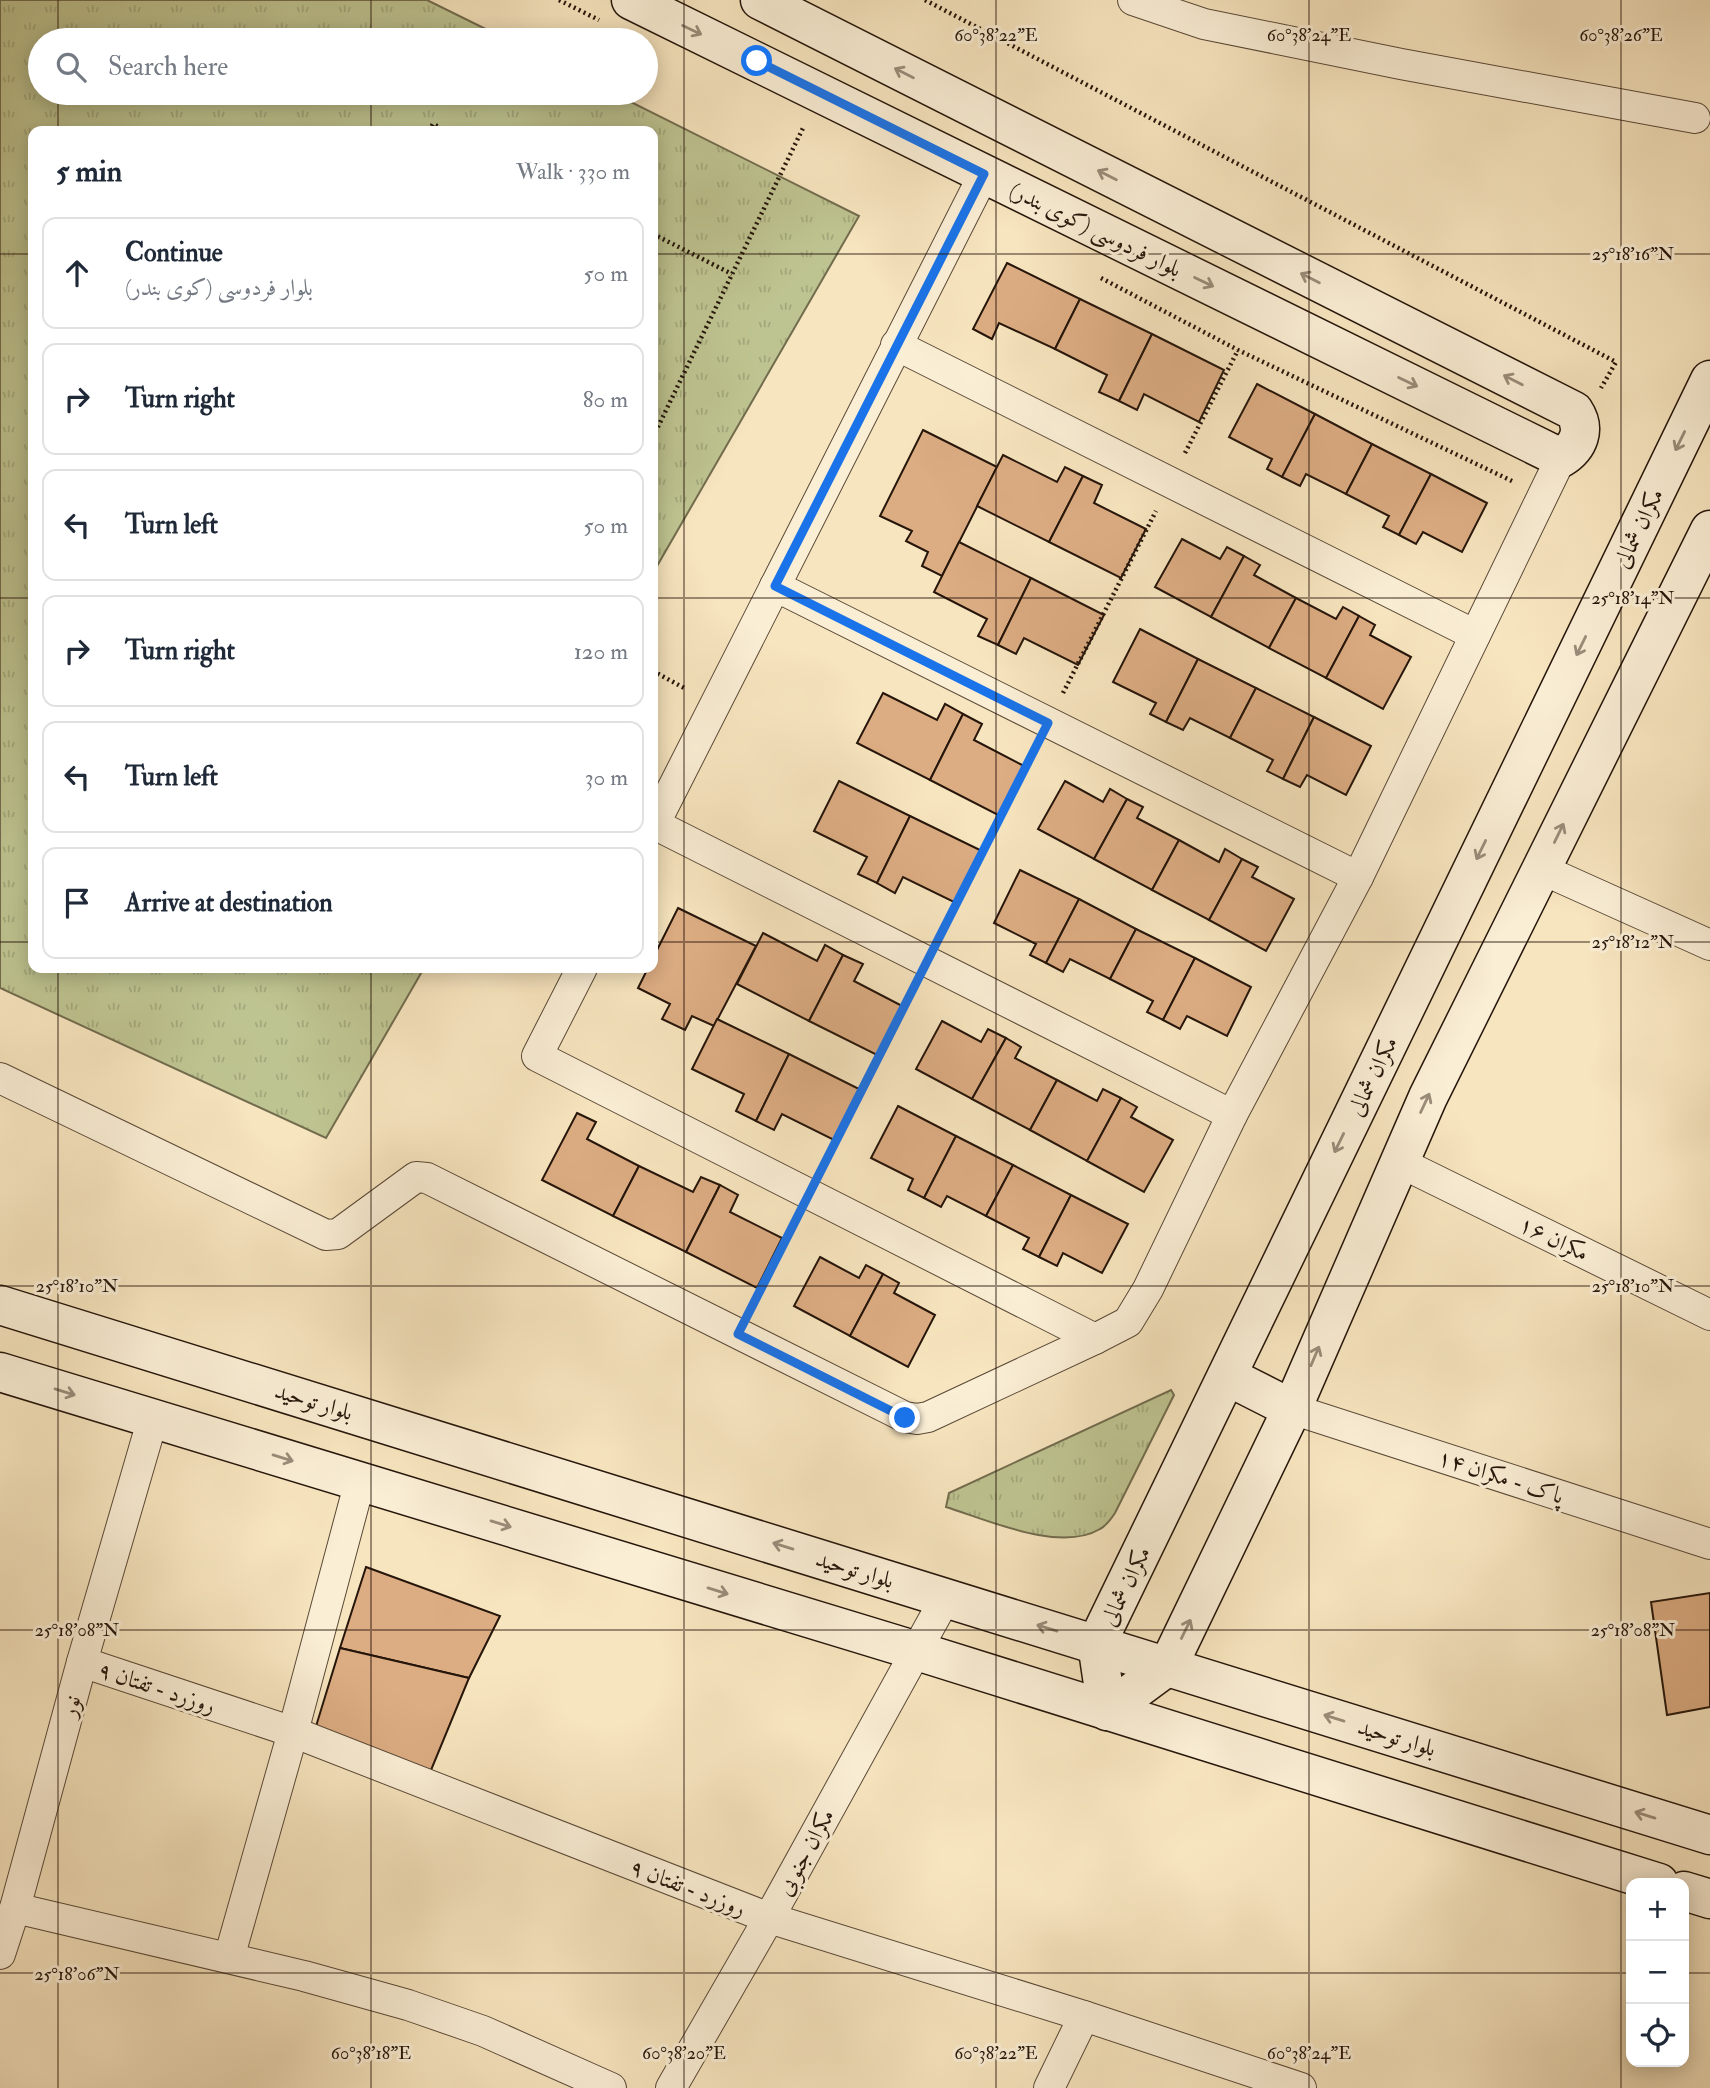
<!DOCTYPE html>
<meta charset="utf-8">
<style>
:root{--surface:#fff;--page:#f6f6f7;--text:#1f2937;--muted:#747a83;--line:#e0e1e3}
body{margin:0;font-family:"IM FELL Double Pica",Amiri,serif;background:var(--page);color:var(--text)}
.controls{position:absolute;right:21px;bottom:21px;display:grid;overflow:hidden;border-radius:14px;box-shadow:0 4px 18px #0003}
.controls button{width:63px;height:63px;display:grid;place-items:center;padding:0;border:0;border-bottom:2px solid var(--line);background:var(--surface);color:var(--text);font:35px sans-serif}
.stop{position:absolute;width:21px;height:21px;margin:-16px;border:5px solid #1a73e8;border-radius:50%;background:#fff}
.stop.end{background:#1a73e8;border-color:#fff;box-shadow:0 2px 7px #0008}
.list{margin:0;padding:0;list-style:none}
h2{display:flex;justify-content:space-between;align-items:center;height:91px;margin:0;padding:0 28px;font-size:30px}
h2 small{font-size:23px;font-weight:400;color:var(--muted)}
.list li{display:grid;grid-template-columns:46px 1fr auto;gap:21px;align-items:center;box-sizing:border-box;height:112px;margin:0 14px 14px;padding:0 14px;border:2px solid var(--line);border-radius:14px}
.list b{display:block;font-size:26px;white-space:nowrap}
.list p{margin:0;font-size:23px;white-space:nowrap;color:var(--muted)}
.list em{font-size:23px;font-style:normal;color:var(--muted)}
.icon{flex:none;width:38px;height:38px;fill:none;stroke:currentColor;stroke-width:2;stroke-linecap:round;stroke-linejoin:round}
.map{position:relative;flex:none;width:1710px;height:2088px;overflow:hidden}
.search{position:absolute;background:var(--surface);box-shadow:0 4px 18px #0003;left:28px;top:28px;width:630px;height:77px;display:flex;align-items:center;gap:18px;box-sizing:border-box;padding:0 24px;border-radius:38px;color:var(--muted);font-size:26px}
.panel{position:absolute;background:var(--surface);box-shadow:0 4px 18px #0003;left:28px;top:126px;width:630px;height:847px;border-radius:14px}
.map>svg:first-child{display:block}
.grass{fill:url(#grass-tufts);stroke:#726c4e;stroke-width:2}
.building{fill:#dcac82;stroke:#25150a;stroke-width:2}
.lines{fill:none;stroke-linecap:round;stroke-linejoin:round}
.street-casing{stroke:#5a4937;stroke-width:32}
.secondary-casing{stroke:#25150a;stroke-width:41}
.path{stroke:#25150a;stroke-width:4.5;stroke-dasharray:2 3.5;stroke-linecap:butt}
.street{stroke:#faeed5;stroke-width:30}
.secondary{stroke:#faeed5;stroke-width:38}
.oneway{stroke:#9a8c7a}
.route{stroke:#1a73e8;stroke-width:9}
.ticks{fill:none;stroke:#25150a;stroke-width:2;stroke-opacity:0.45}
.labels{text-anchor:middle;stroke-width:6;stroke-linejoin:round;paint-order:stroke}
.street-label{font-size:23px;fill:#25150a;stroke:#faeed5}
.ticks-label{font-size:18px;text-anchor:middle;fill:#25150a;stroke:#faeed5;stroke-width:6;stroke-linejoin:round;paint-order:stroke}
</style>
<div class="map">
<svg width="1710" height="2088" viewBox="0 0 1710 2088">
<defs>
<pattern id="grass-tufts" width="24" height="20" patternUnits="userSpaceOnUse" patternTransform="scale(1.75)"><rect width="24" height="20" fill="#bec491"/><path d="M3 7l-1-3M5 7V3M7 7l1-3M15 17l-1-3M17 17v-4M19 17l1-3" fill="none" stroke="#a3a87c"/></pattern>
</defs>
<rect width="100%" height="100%" fill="#f7e5bf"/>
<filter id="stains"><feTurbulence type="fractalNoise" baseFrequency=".00286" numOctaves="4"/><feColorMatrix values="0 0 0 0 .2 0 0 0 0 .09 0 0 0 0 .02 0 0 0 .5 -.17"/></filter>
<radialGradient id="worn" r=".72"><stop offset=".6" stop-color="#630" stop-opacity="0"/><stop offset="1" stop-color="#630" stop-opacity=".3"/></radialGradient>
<g class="grass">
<path d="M0 0H427L508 40H40V93H613L859 216 653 573V131H33V968H424L326 1138 0 988Z"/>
<path d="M1171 1390 1174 1395 1115 1513C1111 1519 1106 1526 1100 1529 1060 1553 988 1520 946 1507L949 1493Z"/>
</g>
<g class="building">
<path d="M1007 263 1080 299 1055 349 999 323 992 339 973 329Z"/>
<path d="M1080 299 1152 334 1119 401 1099 392 1107 375 1055 349Z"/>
<path d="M1152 334 1224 370 1199 422 1144 394 1137 410 1119 401Z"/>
<path d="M1257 384 1315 414 1282 477 1267 469 1272 459 1229 437Z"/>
<path d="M1315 414 1372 444 1346 494 1306 474 1300 486 1282 477Z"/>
<path d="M923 430 997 467 942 576 922 566 928 552 906 541 912 531 880 516Z"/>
<path d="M1372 444 1431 474 1399 535 1383 527 1389 516 1346 494Z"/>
<path d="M1003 455 1057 482 1065 467 1083 476 1049 542 977 506Z"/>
<path d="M1431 474 1487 503 1462 552 1423 532 1416 544 1399 535Z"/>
<path d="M1083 476 1102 485 1094 503 1146 529 1121 578 1049 542Z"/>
<path d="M1182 539 1220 559 1227 547 1244 556 1211 617 1155 587Z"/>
<path d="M959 542 1031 578 998 645 978 636 987 619 934 592Z"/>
<path d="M1244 556 1260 565 1254 575 1296 598 1269 648 1211 617Z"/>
<path d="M1031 578 1104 615 1078 665 1024 638 1016 654 998 645Z"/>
<path d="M1296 598 1336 619 1343 607 1359 616 1326 678 1269 648Z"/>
<path d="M1359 616 1375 625 1370 635 1411 657 1383 709 1326 678Z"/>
<path d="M1140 629 1198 659 1166 722 1150 714 1156 703 1113 682Z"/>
<path d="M1198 659 1256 688 1230 738 1190 718 1183 730 1166 722Z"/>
<path d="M1256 688 1314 717 1283 779 1267 771 1273 760 1230 738Z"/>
<path d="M883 693 937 720 945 704 963 714 930 780 857 743Z"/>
<path d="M963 714 982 724 974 740 1026 767 1000 816 930 780Z"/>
<path d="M1314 717 1371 746 1346 795 1307 775 1300 787 1283 779Z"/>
<path d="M839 781 910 816 877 883 858 874 867 857 814 831Z"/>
<path d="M1065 781 1103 802 1110 789 1127 799 1094 859 1038 829Z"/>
<path d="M1127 799 1143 807 1137 818 1179 840 1152 890 1094 859Z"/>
<path d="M910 816 984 852 958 904 903 877 895 893 877 883Z"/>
<path d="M1179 840 1219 862 1225 849 1242 859 1209 920 1152 890Z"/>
<path d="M1242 859 1258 867 1252 877 1294 899 1266 951 1209 920Z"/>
<path d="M1020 870 1079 899 1046 963 1030 955 1036 944 994 923Z"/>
<path d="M1079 899 1136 929 1110 979 1070 959 1063 972 1046 963Z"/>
<path d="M678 908 756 946 714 1026 692 1016 685 1030 662 1019 670 1004 638 988 648 968H653V958Z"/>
<path d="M1136 929 1195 958 1163 1020 1147 1012 1153 1001 1110 979Z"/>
<path d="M763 933 817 961 825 945 843 955 809 1021 737 984Z"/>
<path d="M843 955 863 964 854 981 906 1008 881 1057 809 1021Z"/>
<path d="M1195 958 1251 987 1227 1036 1187 1016 1180 1029 1163 1020Z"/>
<path d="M717 1019 789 1054 756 1121 736 1111 744 1094 692 1069Z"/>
<path d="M942 1021 981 1042 988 1029 1006 1038 972 1099 916 1069Z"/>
<path d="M1006 1038 1021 1047 1015 1058 1057 1080 1030 1130 972 1099Z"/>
<path d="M789 1054 861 1090 836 1141 782 1114 774 1130 756 1121Z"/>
<path d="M1057 1080 1097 1101 1103 1089 1121 1098 1087 1161 1030 1130Z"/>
<path d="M1121 1098 1137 1107 1131 1117 1173 1140 1144 1192 1087 1161Z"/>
<path d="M898 1106 956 1136 924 1198 908 1190 913 1179 871 1158Z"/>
<path d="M577 1113 596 1122 587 1139 639 1166 613 1216 542 1180Z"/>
<path d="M956 1136 1013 1165 986 1216 947 1196 941 1207 924 1198Z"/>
<path d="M1013 1165 1071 1195 1039 1257 1023 1249 1029 1238 986 1216Z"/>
<path d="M639 1166 693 1192 701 1177 720 1185 686 1252 613 1216Z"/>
<path d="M720 1185 738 1195 730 1212 782 1238 757 1288 686 1252Z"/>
<path d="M1071 1195 1128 1224 1102 1273 1063 1253 1057 1266 1039 1257Z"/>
<path d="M820 1257 859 1278 866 1265 883 1274 850 1336 794 1306Z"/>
<path d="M883 1274 899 1283 894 1293 935 1315 908 1367 850 1336Z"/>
<path d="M366 1567 500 1616 469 1678 340 1648Z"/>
<path d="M1710 1593V1707L1667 1715 1651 1602Z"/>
<path d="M340 1648 469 1678 429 1775 319 1744 317 1723Z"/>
</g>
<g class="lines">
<g class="street-casing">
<g id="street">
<path d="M1133 0 1204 24 1401 64 1695 118"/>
<path d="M896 345 1475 635"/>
<path d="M775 586 1358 877"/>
<path d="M654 824 1232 1115"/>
<path d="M653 827 984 174"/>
<path d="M1541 869 1710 945"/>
<path d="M582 968 537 1056 1095 1339"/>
<path d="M0 1078 326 1235 338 1234 416 1177 427 1178 905 1417 917 1419 928 1417 1095 1339 1128 1322 1148 1289 1232 1115 1358 877 1561 458"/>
<path d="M1399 1162 1710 1315"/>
<path d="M1292 1409 1710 1544"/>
<path d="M82 1662 293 1732 769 1918 1084 2016 1301 2088"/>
<path d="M15 1908 304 1976 408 2005 483 2031 611 2088"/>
<path d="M0 1954 15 1908 82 1662 153 1418"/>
<path d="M229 1958 293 1732 360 1481"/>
<path d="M671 2088 769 1918 946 1597"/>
<path d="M1049 2088 1084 2016"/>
</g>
</g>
<g class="secondary-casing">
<g id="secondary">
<path d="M631 0 1561 458C1579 447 1586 429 1574 411L760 0"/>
<path d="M1710 380 1097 1643 1107 1711 1168 1666 1292 1409 1428 1097 1710 530"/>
<path d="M0 1305 1710 1835"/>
<path d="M0 1372 917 1651 1659 1883"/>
<path d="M1227 1376 1292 1409"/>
<path d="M1684 1891 1710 1899"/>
</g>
</g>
<g class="path">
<path d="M559 0 599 20"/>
<path d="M925 0 1616 362 1601 388"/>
<path d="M429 131 433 124 447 131"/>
<path d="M653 234 732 274"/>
<path d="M1101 278 1238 350 1514 482"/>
<path d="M653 437 804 126"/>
<path d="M1185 453 1238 350"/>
<path d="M653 671 686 689"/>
<path d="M1063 693 1156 511"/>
<path d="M941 934 1034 751"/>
<path d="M824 1165 912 991"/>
<path d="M753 1305 795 1222"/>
</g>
<use href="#street" class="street"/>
<use href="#secondary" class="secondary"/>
</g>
<defs><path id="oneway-shaft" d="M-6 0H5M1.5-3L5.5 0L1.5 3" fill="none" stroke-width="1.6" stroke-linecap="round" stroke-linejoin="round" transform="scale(1.75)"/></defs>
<g class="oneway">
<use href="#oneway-shaft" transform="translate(692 30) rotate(26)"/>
<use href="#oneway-shaft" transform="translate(904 73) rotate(-153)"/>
<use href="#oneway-shaft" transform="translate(1107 175) rotate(-153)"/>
<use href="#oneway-shaft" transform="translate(1310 278) rotate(-153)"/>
<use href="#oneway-shaft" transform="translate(1204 282) rotate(26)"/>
<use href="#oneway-shaft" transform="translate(1513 380) rotate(-153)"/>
<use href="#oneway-shaft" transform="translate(1408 382) rotate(26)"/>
<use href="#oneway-shaft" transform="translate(1680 441) rotate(116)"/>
<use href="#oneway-shaft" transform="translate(1581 646) rotate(116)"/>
<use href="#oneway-shaft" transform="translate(1559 833) rotate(-64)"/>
<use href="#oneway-shaft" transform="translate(1481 850) rotate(116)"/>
<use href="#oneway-shaft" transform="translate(1425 1103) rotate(-65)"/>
<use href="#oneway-shaft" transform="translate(1339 1143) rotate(116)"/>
<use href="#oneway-shaft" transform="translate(1315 1356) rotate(-67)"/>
<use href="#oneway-shaft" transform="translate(65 1392) rotate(17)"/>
<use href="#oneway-shaft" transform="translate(283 1458) rotate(17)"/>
<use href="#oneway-shaft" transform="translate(501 1524) rotate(17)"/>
<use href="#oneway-shaft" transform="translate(783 1546) rotate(-163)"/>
<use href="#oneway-shaft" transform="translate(718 1591) rotate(17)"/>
<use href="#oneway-shaft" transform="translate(1047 1628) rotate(-163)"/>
<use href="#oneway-shaft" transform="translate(1186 1629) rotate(-64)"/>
<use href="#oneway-shaft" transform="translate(1334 1718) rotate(-163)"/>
<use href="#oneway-shaft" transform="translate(1645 1815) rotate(-163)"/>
</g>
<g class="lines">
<path class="route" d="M757 61 984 174 775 586 1048 723 738 1334 905 1418"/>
</g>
<path class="ticks" d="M58 0V40M371 0V40M684 0V2088M996 0V2088M1309 0V2088M1621 0V2088M58 93V131M371 93V131M0 254H33M653 254H1710M0 598H33M653 598H1710M0 942H33M653 942H1710M58 968V2088M371 968V2088M0 1286H1710M0 1630H1710M0 1973H1631M1684 1973H1710"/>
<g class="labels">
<g class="street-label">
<text transform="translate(1096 229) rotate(26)" y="8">بلوار فردوسی (کوی بندر)</text>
<text transform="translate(1638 528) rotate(-64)" y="8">مکران شمالی</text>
<text transform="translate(1372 1076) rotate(-64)" y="8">مکران شمالی</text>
<text transform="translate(1554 1238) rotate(26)" y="8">مکران ۱۶</text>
<text transform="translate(314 1401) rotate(17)" y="8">بلوار توحید</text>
<text transform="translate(1501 1476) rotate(18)" y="8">پاک - مکران ۱۴</text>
<text transform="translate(855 1569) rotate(17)" y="8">بلوار توحید</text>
<text transform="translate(1125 1586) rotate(-64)" y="8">مکران شمالی</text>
<text transform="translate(157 1687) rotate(18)" y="8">روزرد - تفتان ۹</text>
<text transform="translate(70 1706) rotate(-75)" y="8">نور</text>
<text transform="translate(1397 1737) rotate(17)" y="8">بلوار توحید</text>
<text transform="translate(805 1852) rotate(-61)" y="8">مکران جنوبی</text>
<text transform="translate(688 1887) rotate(21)" y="8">روزرد - تفتان ۹</text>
</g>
</g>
<g class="ticks-label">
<text x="996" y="41">60°38'22"E</text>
<text x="1309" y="41">60°38'24"E</text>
<text x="1621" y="41">60°38'26"E</text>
<text x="1633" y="260">25°18'16"N</text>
<text x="1633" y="604">25°18'14"N</text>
<text x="1633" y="948">25°18'12"N</text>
<text x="77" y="1292">25°18'10"N</text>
<text x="1633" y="1292">25°18'10"N</text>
<text x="77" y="1636">25°18'08"N</text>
<text x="1633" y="1636">25°18'08"N</text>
<text x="77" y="1980">25°18'06"N</text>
<text x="371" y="2059">60°38'18"E</text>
<text x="684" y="2059">60°38'20"E</text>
<text x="996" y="2059">60°38'22"E</text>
<text x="1309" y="2059">60°38'24"E</text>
</g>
<rect width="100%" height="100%" filter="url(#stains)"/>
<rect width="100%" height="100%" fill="url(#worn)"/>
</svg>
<div class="controls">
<button>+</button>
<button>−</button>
<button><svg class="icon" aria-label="locate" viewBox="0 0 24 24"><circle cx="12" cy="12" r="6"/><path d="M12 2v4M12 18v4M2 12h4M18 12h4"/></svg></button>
</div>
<div class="stop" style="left:757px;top:61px"></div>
<div class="stop end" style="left:905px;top:1418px"></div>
<div class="search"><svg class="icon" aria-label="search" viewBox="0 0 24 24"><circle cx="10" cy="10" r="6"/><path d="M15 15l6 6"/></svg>Search here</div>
<section class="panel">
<h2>5 min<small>Walk · 330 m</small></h2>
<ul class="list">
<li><svg class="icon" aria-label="ahead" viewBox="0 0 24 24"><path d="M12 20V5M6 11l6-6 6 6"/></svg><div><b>Continue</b><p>بلوار فردوسی (کوی بندر)</p></div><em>50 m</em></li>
<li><svg class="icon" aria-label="right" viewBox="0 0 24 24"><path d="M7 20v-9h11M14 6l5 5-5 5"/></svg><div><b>Turn right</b></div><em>80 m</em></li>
<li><svg class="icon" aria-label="left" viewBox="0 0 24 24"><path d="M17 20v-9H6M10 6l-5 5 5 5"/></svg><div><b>Turn left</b></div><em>50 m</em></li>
<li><svg class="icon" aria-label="right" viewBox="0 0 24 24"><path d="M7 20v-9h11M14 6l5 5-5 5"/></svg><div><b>Turn right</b></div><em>120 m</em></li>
<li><svg class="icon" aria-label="left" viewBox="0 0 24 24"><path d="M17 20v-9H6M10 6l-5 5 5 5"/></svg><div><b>Turn left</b></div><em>30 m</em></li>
<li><svg class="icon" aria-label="arrive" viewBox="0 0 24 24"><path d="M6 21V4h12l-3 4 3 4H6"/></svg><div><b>Arrive at destination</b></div></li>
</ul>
</section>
</div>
